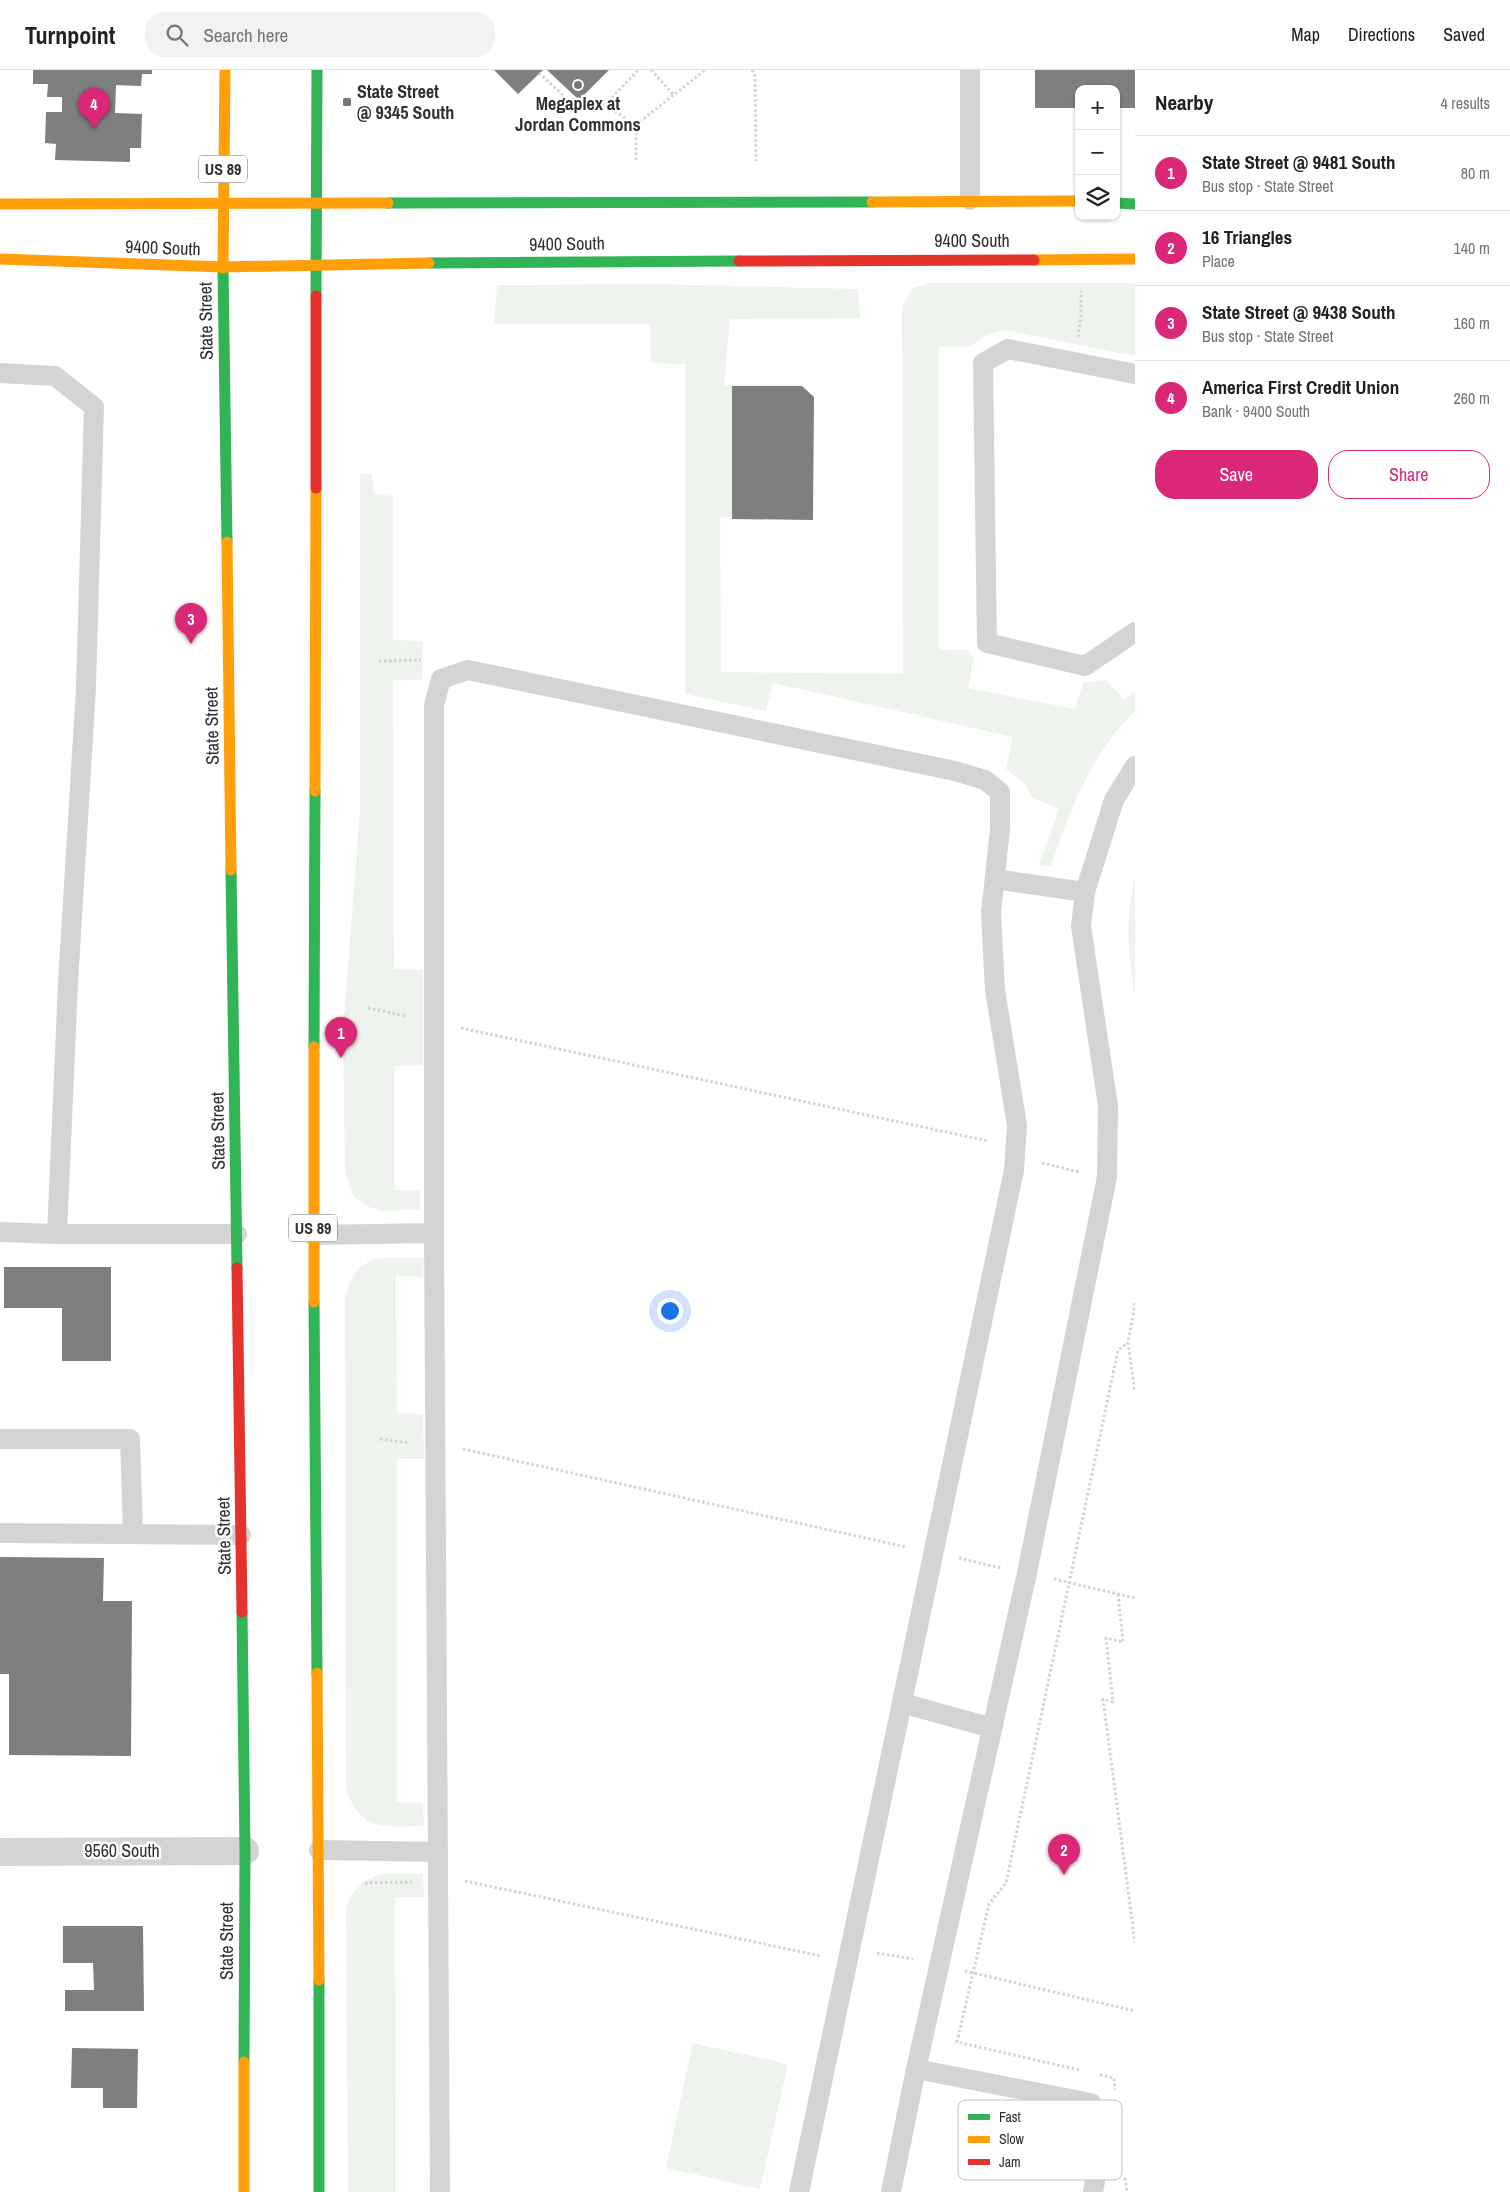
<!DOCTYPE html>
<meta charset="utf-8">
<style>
:root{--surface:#fff;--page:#f2f2f2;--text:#202124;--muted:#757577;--line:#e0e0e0;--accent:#db2777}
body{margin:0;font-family:"Archivo Narrow",sans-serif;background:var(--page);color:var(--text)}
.controls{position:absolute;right:15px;top:15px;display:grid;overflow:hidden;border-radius:10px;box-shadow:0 1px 4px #0004}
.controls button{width:45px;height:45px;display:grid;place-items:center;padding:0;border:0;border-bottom:1px solid var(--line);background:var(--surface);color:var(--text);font:25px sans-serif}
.you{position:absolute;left:669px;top:1240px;width:18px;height:18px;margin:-12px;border:4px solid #fff;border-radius:50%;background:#1a73e8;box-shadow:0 0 0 8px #1a73e833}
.badge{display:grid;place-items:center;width:32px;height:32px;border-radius:50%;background:var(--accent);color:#fff;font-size:16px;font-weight:700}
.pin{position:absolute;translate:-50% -41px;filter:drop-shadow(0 1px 2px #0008)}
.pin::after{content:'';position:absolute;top:26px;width:18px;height:15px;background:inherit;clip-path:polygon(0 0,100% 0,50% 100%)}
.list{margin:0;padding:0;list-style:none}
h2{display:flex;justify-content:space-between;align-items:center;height:65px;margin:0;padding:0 20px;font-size:21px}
h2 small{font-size:16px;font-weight:400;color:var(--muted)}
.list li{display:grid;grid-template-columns:32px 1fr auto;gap:15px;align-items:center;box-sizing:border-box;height:75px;padding:0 20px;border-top:1px solid var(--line)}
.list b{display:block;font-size:19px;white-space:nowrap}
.list p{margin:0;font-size:16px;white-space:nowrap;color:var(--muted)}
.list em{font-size:16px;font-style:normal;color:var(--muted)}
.actions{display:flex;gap:10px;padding:15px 20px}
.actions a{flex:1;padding:11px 0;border:1px solid var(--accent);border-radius:20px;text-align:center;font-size:18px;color:var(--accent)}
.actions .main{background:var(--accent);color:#fff}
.icon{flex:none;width:28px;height:28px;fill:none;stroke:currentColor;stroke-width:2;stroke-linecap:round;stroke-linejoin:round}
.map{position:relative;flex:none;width:1135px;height:2122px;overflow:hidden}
header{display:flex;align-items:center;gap:30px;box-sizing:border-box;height:70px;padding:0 25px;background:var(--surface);border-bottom:1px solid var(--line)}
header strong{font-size:24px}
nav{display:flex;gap:28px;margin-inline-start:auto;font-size:18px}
.search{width:350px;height:45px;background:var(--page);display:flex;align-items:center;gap:12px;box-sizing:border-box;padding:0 18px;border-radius:20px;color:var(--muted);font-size:19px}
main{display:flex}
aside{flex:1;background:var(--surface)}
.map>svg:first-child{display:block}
.green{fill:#eff3ed}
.building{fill:#7f7f7f}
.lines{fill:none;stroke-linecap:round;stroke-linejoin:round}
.path{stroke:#d3d3d3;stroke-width:3;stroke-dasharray:2.5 2.5;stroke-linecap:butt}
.lane{stroke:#d4d4d4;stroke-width:20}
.street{stroke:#d4d4d4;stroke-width:28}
.fast{stroke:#30b455;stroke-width:11}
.slow{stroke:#ff9f0a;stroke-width:11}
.jam{stroke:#e5322d;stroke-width:11}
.poi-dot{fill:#787878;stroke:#fff;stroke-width:2}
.labels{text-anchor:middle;stroke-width:5;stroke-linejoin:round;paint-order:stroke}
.shield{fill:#fff;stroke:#6d6d6d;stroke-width:1}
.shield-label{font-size:16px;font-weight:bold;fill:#2f2f2f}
.poi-label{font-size:18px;font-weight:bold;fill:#2f2f2f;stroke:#fff;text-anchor:start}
.street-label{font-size:18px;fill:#2f2f2f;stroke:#fff}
.key{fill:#fff;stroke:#c1c1c1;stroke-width:1}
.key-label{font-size:14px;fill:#2f2f2f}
</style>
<header>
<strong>Turnpoint</strong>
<div class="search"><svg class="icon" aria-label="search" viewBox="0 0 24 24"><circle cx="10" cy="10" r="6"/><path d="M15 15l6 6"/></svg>Search here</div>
<nav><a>Map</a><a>Directions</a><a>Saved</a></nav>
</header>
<main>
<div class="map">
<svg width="1135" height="2122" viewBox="0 0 1135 2122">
<rect width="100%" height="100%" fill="#fff"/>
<g class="green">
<path d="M930 213H1135V286L1005 260 988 264 971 276 939 277V580H967L974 588 968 618 1075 639 1083 613 1107 610 1124 630 1135 621V641C1091 684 1070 739 1051 796H1039L1059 739 1033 728 1023 712 1006 699 1013 667 773 613 766 641 685 624V294L651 293 650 254H494L497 215 654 214 858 219 860 248 730 249 724 315 732 316V449L720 447 721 602 903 604 902 237 913 218Z"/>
<path d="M360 404H372L374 424 393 426V570L423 571 422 610H393L394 899 423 900V995L394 996V1120L420 1121V1139L383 1141 369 1137 354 1127 345 1102 343 961 360 740Z"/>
<path d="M1135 807V927C1128 884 1125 849 1135 807Z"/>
<path d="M383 1188H424L423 1207 396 1205 397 1343 423 1344 424 1389H397V1732L423 1733 424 1756C385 1756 360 1763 346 1719L345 1227C351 1206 360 1190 383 1188Z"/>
<path d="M384 1804H423L424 1827H395L396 2122H348L346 1838C353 1819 364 1808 384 1804Z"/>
<path d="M693 1973 788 1994 760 2119 666 2098Z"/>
</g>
<g class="building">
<path d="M33 0H152V4H142L141 16 116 15 115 43 142 44 141 78H130V92L55 90 56 74 45 73 46 42H62V27H47L48 14H33Z"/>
<path d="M494 0H543L518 24Z"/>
<path d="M547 0H609L579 30Z"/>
<path d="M1035 0H1135V38H1116V19H1079V38H1035Z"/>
<path d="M732 316H802L814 327 813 450 732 449Z"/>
<path d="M4 1197H111V1291H62V1238H4Z"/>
<path d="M0 1487 104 1488 103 1531H132L131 1686 9 1685V1604H0Z"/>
<path d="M63 1856H143L144 1941H65V1920H94L93 1893H63Z"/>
<path d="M72 1978 138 1979 137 2038H103V2018H71Z"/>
</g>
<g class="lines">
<g class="path">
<path d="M651 0 674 25"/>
<path d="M752 0 755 6 756 91"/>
<path d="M539 3 574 35H605L636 55"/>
<path d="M605 35 638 0"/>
<path d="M636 90V55L705 0"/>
<path d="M1078 267 1081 245V221"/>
<path d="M379 591 421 590"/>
<path d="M368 938 406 946"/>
<path d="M461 958 988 1071"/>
<path d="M1042 1093 1079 1102"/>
<path d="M1135 1233 1128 1273 1135 1322"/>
<path d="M380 1369 410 1373"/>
<path d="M463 1379 906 1477"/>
<path d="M959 1488 1001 1498"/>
<path d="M1054 1509 1135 1528"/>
<path d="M1118 1524 1123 1572 1106 1568 1113 1632 1103 1629 1135 1873"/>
<path d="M465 1811 821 1886"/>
<path d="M365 1813 412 1812"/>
<path d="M877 1883 913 1889"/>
<path d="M965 1901 1135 1941"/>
<path d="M1079 2000 957 1972 989 1834 1006 1813 1118 1280 1128 1273"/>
<path d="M1100 2005 1114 2008 1115 2020"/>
<path d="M1125 2108 1127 2122"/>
</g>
<g class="lane">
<path d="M970 0V130"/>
<path d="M0 303 55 306 94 337 86 618 68 913 57 1164H237"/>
<path d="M1135 304 1008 279 983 293 987 573 1085 596 1135 562"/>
<path d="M995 809 1085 822"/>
<path d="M0 1162 57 1164"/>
<path d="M313 1165 434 1163"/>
<path d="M0 1369H130L133 1464"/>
<path d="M0 1463 241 1465"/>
<path d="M902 1633 992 1658"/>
<path d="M319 1780 438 1782"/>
<path d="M916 1999 1091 2033 1099 2092 1093 2122"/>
<path d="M440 2122 434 1163V635L441 609 468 600 955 701 985 710 1000 722V759L991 843 995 920 1017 1055 1014 1100 799 2122"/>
<path d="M891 2122 916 1999 1027 1503 1107 1107 1108 1036 1081 856 1085 822 1114 730 1135 696"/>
</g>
<path class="street" d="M0 1782 245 1781"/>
<g class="fast">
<path d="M388 133 872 132"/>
<path d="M1116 133 1135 134"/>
<path d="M429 193 739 191"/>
<path d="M223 198 227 472"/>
<path d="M316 226 317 0"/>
<path d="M231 800 237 1198"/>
<path d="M314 977 315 721"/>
<path d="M314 1232 317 1603"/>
<path d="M242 1542 245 1781 244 1992"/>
<path d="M319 1910V2122"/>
</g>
<g class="slow">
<path d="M872 132 1079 131"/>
<path d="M0 134 388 133"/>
<path d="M0 189 223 197 429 193"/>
<path d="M1034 190 1135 189"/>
<path d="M223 198 225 0"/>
<path d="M227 472 231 800"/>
<path d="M315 721 316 418"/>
<path d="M314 977V1232"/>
<path d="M317 1603 319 1910"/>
<path d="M244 2122V1992"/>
</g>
<g class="jam">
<path d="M739 191 1034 190"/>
<path d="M316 418V226"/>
<path d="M237 1198 242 1542"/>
</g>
</g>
<g class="poi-dot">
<circle cx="578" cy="15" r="5"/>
<rect x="342" y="27" width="10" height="10" rx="2.5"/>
</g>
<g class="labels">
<g class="shield">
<rect x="199" y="85.5" width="48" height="27" rx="4"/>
<rect x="289" y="1144.5" width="48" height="27" rx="4"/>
</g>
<g class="shield-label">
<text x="223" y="105">US 89</text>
<text x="313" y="1164">US 89</text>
</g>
<g class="poi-label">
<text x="357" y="28">State Street<tspan x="357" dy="21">@ 9345 South</tspan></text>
<text x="578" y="40" text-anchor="middle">Megaplex at<tspan x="578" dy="21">Jordan Commons</tspan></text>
</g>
<g class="street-label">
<text x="972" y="177">9400 South</text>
<text transform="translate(567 174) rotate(-1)" y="6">9400 South</text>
<text transform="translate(163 178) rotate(2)" y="6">9400 South</text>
<text transform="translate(206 251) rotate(-91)" y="6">State Street</text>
<text transform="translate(212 656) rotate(-91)" y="6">State Street</text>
<text transform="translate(218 1061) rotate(-91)" y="6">State Street</text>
<text transform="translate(224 1466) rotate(-91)" y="6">State Street</text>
<text x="122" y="1787">9560 South</text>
<text transform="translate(227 1871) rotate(-90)" y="6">State Street</text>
</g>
</g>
<rect x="958" y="2030" width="164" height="80" rx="8" class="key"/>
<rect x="968" y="2044" width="22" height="6" fill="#30b455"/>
<rect x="968" y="2066" width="22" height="7" fill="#ff9f0a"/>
<rect x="968" y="2089" width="22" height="6" fill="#e5322d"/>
<g class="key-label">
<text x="999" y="2052">Fast</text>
<text x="999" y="2074">Slow</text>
<text x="999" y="2097">Jam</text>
</g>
</svg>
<div class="controls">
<button>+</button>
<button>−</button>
<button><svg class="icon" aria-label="layers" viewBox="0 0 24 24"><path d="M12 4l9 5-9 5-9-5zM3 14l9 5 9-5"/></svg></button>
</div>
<div class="you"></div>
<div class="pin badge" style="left:341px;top:988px">1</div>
<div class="pin badge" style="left:1064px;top:1805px">2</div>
<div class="pin badge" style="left:191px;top:574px">3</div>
<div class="pin badge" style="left:94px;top:59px">4</div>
</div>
<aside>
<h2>Nearby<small>4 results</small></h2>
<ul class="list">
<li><span class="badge">1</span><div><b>State Street @ 9481 South</b><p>Bus stop · State Street</p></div><em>80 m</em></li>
<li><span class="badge">2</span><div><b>16 Triangles</b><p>Place</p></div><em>140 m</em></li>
<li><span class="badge">3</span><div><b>State Street @ 9438 South</b><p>Bus stop · State Street</p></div><em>160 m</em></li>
<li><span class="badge">4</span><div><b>America First Credit Union</b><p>Bank · 9400 South</p></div><em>260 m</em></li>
</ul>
<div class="actions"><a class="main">Save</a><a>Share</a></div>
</aside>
</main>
